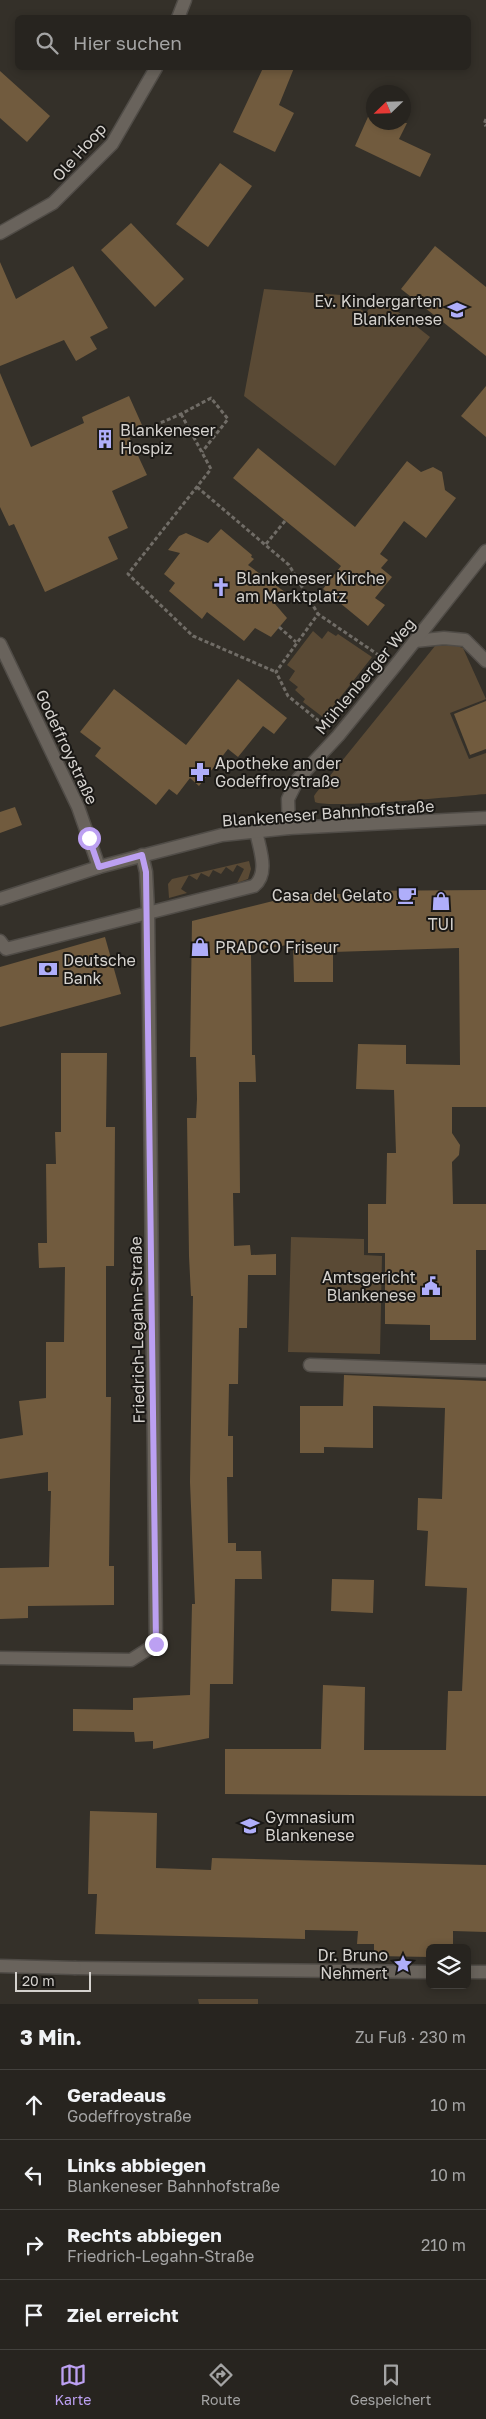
<!DOCTYPE html>
<html lang="de">
<meta charset="utf-8">
<style>
:root{--surface:#27241f;--page:#2f2c28;--text:#f1f3f6;--muted:#a4a4a4;--line:#43413d;--accent:#bca0f2}
body{margin:0;font-family:"Golos Text",sans-serif;background:var(--page);color:var(--text)}
.controls{position:absolute;right:15px;bottom:15px;display:grid;overflow:hidden;border-radius:8px;box-shadow:0 2px 8px #0003}
.controls button{width:45px;height:45px;display:grid;place-items:center;padding:0;border:0;border-bottom:1px solid var(--line);background:var(--surface);color:var(--text);font:25px sans-serif}
.compass{position:absolute;left:366px;top:85px;width:45px;height:45px;border-radius:50%;background:var(--surface);box-shadow:0 2px 8px #0003;rotate:247deg}
.scale{position:absolute;left:15px;bottom:12px;width:76px;box-sizing:border-box;padding-left:5px;border:2px solid #d5d2ce;border-top:0;font-size:14px;line-height:18px;white-space:nowrap;color:#d5d2ce;-webkit-text-stroke:4px #1a1815;paint-order:stroke}
.stop{position:absolute;width:15px;height:15px;margin:-11px;border:4px solid #bca0f2;border-radius:50%;background:#fff}
.stop.end{background:#bca0f2;border-color:#fff;box-shadow:0 1px 5px #0008}
.list{margin:0;padding:0;list-style:none}
h2{display:flex;justify-content:space-between;align-items:center;height:65px;margin:0;padding:0 20px;font-size:21px}
h2 small{font-size:16px;font-weight:400;color:var(--muted)}
.list li{display:grid;grid-template-columns:32px 1fr auto;gap:15px;align-items:center;box-sizing:border-box;height:70px;padding:0 20px;border-top:1px solid var(--line)}
.list b{display:block;font-size:19px;white-space:nowrap}
.list p{margin:0;font-size:16px;white-space:nowrap;color:var(--muted)}
.list em{font-size:16px;font-style:normal;color:var(--muted)}
.icon{flex:none;width:28px;height:28px;fill:none;stroke:currentColor;stroke-width:2;stroke-linecap:round;stroke-linejoin:round}
.map{position:relative;flex:none;width:486px;height:2004px;overflow:hidden}
.search{position:absolute;background:var(--surface);box-shadow:0 2px 8px #0003;left:15px;right:15px;top:15px;height:55px;display:flex;align-items:center;gap:12px;box-sizing:border-box;padding:0 18px;border-radius:8px;color:var(--muted);font-size:19px}
.sheet{height:345px;background:var(--surface)}
nav{display:flex;justify-content:space-around;align-items:center;box-sizing:border-box;height:70px;border-top:1px solid var(--line);background:var(--surface);font-size:14px;color:var(--muted)}
nav a{display:grid;justify-items:center;gap:2px}
nav .on{color:var(--accent)}
.map>svg:first-child{display:block}
.green{fill:#5a4a35}
.building{fill:#715b3e}
.lines{fill:none;stroke-linecap:round;stroke-linejoin:round}
.lane-casing{stroke:#504c47;stroke-width:15}
.street-casing{stroke:#504c47;stroke-width:15}
.path{stroke:#706c66;stroke-width:3;stroke-dasharray:4 2.5;stroke-linecap:butt}
.lane{stroke:#69635c;stroke-width:12}
.street{stroke:#69635c;stroke-width:12}
.route{stroke:#bca0f2;stroke-width:6}
.labels{text-anchor:middle;stroke-width:4;stroke-linejoin:round;paint-order:stroke}
.street-label{font-size:16px;fill:#d5d2ce;stroke:#1a1815}
.poi-label{font-size:16px;fill:#d5d2ce;stroke:#1a1815;text-anchor:start}
</style>
<div class="map">
<svg width="486" height="2004" viewBox="0 0 486 2004">
<rect width="100%" height="100%" fill="#343029"/>
<g class="green">
<path d="M264 289 341 295 366 313 378 296 430 337 335 466 244 396Z"/>
<path d="M313 631 322 639 328 631 336 636 338 634 372 657 324 718 303 702 305 699 295 690 298 687 289 680 295 671 287 665Z"/>
<path d="M454 645 463 648 486 699 450 713 469 759 486 753V794C462 796 328 809 315 802L314 796 316 793 435 646Z"/>
<path d="M249 861 251 869 248 879 237 883 244 869 237 865 233 872 226 867 221 874 213 870 209 877 201 873 197 880 189 875 181 889 187 893 169 898 168 884 172 879Z"/>
<path d="M291 1237 364 1239V1255L382 1256 380 1354 288 1352Z"/>
<path d="M198 1999H258V2004H199Z"/>
</g>
<g class="building">
<path d="M263 68H294L279 105 294 113 275 152 233 132Z"/>
<path d="M0 71 50 116 27 142 0 118Z"/>
<path d="M372 108 374 122 407 123 399 139 431 154 420 177 355 146Z"/>
<path d="M220 163 252 186 208 247 176 224Z"/>
<path d="M131 223 184 279 155 307 101 250Z"/>
<path d="M435 246 486 287V356L401 289Z"/>
<path d="M0 262 16 299 73 266 108 328 90 337 97 349 76 361 64 340 0 366Z"/>
<path d="M0 373 31 447 84 423 82 417 129 396 142 425 127 432 147 475 112 491 128 528 108 537 118 559 45 592 14 524 9 526 0 507Z"/>
<path d="M486 386V437L461 416Z"/>
<path d="M258 448 355 527 407 461 421 472 433 467 442 472 445 490 456 498 426 538 404 521 380 554 388 560 381 568 392 577 375 598 385 605 368 626 323 589 341 566 233 478Z"/>
<path d="M221 529 252 555 251 557 254 559 248 565 285 592 275 604 287 618 271 637 255 628 244 641 207 612 202 619 169 591 175 583 164 574 180 553 168 550 179 536 186 533 208 543Z"/>
<path d="M238 679 287 718 274 734 263 726 238 757 228 749 199 786 190 778 177 795 169 789 156 805 95 756 101 748 80 732 114 689 186 745Z"/>
<path d="M486 701V749L470 755 454 714Z"/>
<path d="M15 807 22 825 0 833V812Z"/>
<path d="M486 890V1107H452V1133L460 1145 459 1155 452 1162 453 1204H486V1250H476V1340H430V1325L385 1324V1253H368V1204H386L387 1153H396L394 1090 356 1089 358 1044 406 1045V1064L460 1065 459 948 333 952V982H294L293 944 251 951 252 1055H255L256 1082H239L240 1193H233L234 1246 250 1245 251 1255 276 1254V1275H248L247 1328H239L238 1384H229L228 1436H233V1477H227L228 1543H236V1551H261L262 1579H235L233 1684H210L209 1738 153 1749V1741L135 1742 134 1732 73 1731V1709L133 1710V1698L190 1695 192 1604H195L190 1482 193 1296H191L189 1256 187 1118H196L197 1099 196 1057H190L192 921 293 896V894H344V891Z"/>
<path d="M105 937 121 994 0 1027V967Z"/>
<path d="M61 1053H107L106 1127H115L114 1266H106V1397H111L109 1566H114V1605L28 1606V1618L0 1619V1568L49 1567 51 1491H48V1472L0 1479V1439L23 1435 19 1401 46 1398V1342H64L65 1267 39 1268 38 1243H47L46 1164H56L55 1132H61Z"/>
<path d="M344 1375 486 1381V1796L225 1794V1749H321L323 1685 365 1687 364 1750H446L448 1691H462L467 1588 425 1586 428 1531 417 1530 418 1498 442 1499 445 1408 373 1406V1448L324 1447V1453H300V1406H343Z"/>
<path d="M332 1579 374 1580 373 1613 331 1611Z"/>
<path d="M90 1811 157 1813 156 1868 211 1870 212 1858 486 1865V1932L453 1931V1945L438 1944V1948H430V1957L374 1956V1944H357L358 1931 305 1930V1939L95 1934 97 1894H88Z"/>
</g>
<g class="lines">
<g class="lane-casing">
<g id="lane">
<path d="M415 641 444 638 465 640 486 661"/>
<path d="M0 941 6 949 254 886C270 873 259 848 256 831"/>
<path d="M310 1365 486 1371"/>
<path d="M75 1968 430 1972"/>
<path d="M467 1972H486"/>
</g>
</g>
<g class="street-casing">
<g id="street">
<path d="M178 18 185 0"/>
<path d="M0 233 53 203 112 144 156 68"/>
<path d="M0 644 78 807 99 867"/>
<path d="M289 828 288 799 298 779 338 736 395 666 486 551"/>
<path d="M0 899 99 867 222 835 289 828 486 818"/>
<path d="M0 1658 131 1660 156 1644 148 911 146 872 142 855"/>
<path d="M0 1966 75 1968"/>
</g>
</g>
<g class="path">
<path d="M486 119 484 124 486 126"/>
<path d="M181 414 211 469 128 574 193 636 276 672"/>
<path d="M137 433 181 414 211 398 228 419 202 452"/>
<path d="M197 487 289 565 318 614"/>
<path d="M266 544 285 521"/>
<path d="M279 627 296 642"/>
<path d="M324 725 288 696 276 672 318 614 380 656"/>
</g>
<use href="#lane" class="lane"/>
<use href="#street" class="street"/>
</g>
<g class="lines">
<path class="route" d="M89 838 99 867 142 855 146 872 156 1644"/>
</g>
<defs>
<g id="school-bare" transform="scale(1.5)"><path d="M0-5L7-2L0 1L-7-2ZM-4 1L0 2.5L4 1V4Q0 6-4 4Z" fill="#afaefa" stroke="#1a1815" stroke-width="2.5" paint-order="stroke"/></g>
<g id="building-bare" transform="scale(1.5)"><path d="M-4-6H4V6H1V3H-1V6H-4ZM-2.5-4.3h1.7v1.8h-1.7ZM.8-4.3h1.7v1.8H.8ZM-2.5-1h1.7V.8h-1.7ZM.8-1h1.7V.8H.8Z" fill="#afaefa" stroke="#1a1815" stroke-width="2.5" paint-order="stroke"/></g>
<g id="church-bare" transform="scale(1.5)"><path d="M-1.2-6h2.4v3.5h3.3v2.4h-3.3V6h-2.4V-.1h-3.3v-2.4h3.3Z" fill="#afaefa" stroke="#1a1815" stroke-width="2.5" paint-order="stroke"/></g>
<g id="pharmacy-bare" transform="scale(1.5)"><path d="M-2-6h4v4h4v4h-4v4h-4v-4h-4v-4h4Z" fill="#afaefa" stroke="#1a1815" stroke-width="2.5" paint-order="stroke"/></g>
<g id="cafe-bare" transform="scale(1.5)"><path d="M-5.5-4.5H6V0H3Q3 3.5 0 3.5H-2.5Q-5.5 3.5-5.5 0ZM3-3.2v2h1.7v-2ZM-6 4.5H4V6H-6Z" fill="#afaefa" stroke="#1a1815" stroke-width="2.5" paint-order="stroke"/></g>
<g id="shop-bare" transform="scale(1.5)"><path d="M-5-2.5h2.3a2.7 3.5 0 0 1 5.4 0H5L5.5 6h-11ZM-1.5-2.5h3a1.5 2.3 0 0 0-3 0Z" fill="#afaefa" stroke="#1a1815" stroke-width="2.5" paint-order="stroke"/></g>
<g id="bank-bare" transform="scale(1.5)"><path d="M-6-4H6V4H-6ZM0-2.3a2.3 2.3 0 1 0 0 4.6a2.3 2.3 0 1 0 0-4.6Z" fill="#afaefa" stroke="#1a1815" stroke-width="2.5" paint-order="stroke"/></g>
<g id="civic-bare" transform="scale(1.5)"><path d="M-.6-6.5H3V-4.5H.6V-3L4-1V1h2V6H-6V1h2V-1L-.6-3ZM-1.2 2.5V6h2.4V2.5Z" fill="#afaefa" stroke="#1a1815" stroke-width="2.5" paint-order="stroke"/></g>
<g id="sight-bare" transform="scale(1.5)"><path d="M0-6L1.8-2.2L6-1.7L2.9 1.2L3.7 5.4L0 3.3L-3.7 5.4L-2.9 1.2L-6-1.7L-1.8-2.2Z" fill="#afaefa" stroke="#1a1815" stroke-width="2.5" paint-order="stroke"/></g>
</defs>
<g fill-rule="evenodd">
<use href="#school-bare" x="457" y="310"/>
<use href="#building-bare" x="105" y="439"/>
<use href="#church-bare" x="221" y="587"/>
<use href="#pharmacy-bare" x="200" y="772"/>
<use href="#cafe-bare" x="407" y="895"/>
<use href="#shop-bare" x="441" y="901"/>
<use href="#shop-bare" x="200" y="947"/>
<use href="#bank-bare" x="48" y="969"/>
<use href="#civic-bare" x="431" y="1286"/>
<use href="#school-bare" x="250" y="1826"/>
<use href="#sight-bare" x="403" y="1964"/>
</g>
<g class="labels">
<g class="street-label">
<text transform="translate(79 152) rotate(-48)" y="6">Ole Hoop</text>
<text transform="translate(365 676) rotate(-50)" y="6">Mühlenberger Weg</text>
<text transform="translate(67 747) rotate(65)" y="6">Godeffroystraße</text>
<text transform="translate(328 813) rotate(-4)" y="6">Blankeneser Bahnhofstraße</text>
<text transform="translate(137 1330) rotate(-91)" y="6">Friedrich-Legahn-Straße</text>
</g>
<g class="poi-label">
<text x="442" y="307" text-anchor="end">Ev. Kindergarten<tspan x="442" dy="18">Blankenese</tspan></text>
<text x="120" y="436">Blankeneser<tspan x="120" dy="18">Hospiz</tspan></text>
<text x="236" y="584">Blankeneser Kirche<tspan x="236" dy="18">am Marktplatz</tspan></text>
<text x="215" y="769">Apotheke an der<tspan x="215" dy="18">Godeffroystraße</tspan></text>
<text x="392" y="901" text-anchor="end">Casa del Gelato</text>
<text x="441" y="930" text-anchor="middle">TUI</text>
<text x="215" y="953">PRADCO Friseur</text>
<text x="63" y="966">Deutsche<tspan x="63" dy="18">Bank</tspan></text>
<text x="416" y="1283" text-anchor="end">Amtsgericht<tspan x="416" dy="18">Blankenese</tspan></text>
<text x="265" y="1823">Gymnasium<tspan x="265" dy="18">Blankenese</tspan></text>
<text x="388" y="1961" text-anchor="end">Dr. Bruno<tspan x="388" dy="18">Nehmert</tspan></text>
</g>
</g>
</svg>
<div class="controls">
<button><svg class="icon" aria-label="layers" viewBox="0 0 24 24"><path d="M12 4l9 5-9 5-9-5zM3 14l9 5 9-5"/></svg></button>
</div>
<svg class="compass" viewBox="-18 -18 36 36"><path d="M0-13l5 13h-10z" fill="#e53935"/><path d="M0 13l5-13h-10z" fill="#a4a4a4"/></svg>
<div class="scale">20 m</div>
<div class="stop" style="left:89px;top:838px"></div>
<div class="stop end" style="left:156px;top:1644px"></div>
<div class="search"><svg class="icon" aria-label="search" viewBox="0 0 24 24"><circle cx="10" cy="10" r="6"/><path d="M15 15l6 6"/></svg>Hier suchen</div>
</div>
<section class="sheet">
<h2>3 Min.<small>Zu Fuß · 230 m</small></h2>
<ul class="list">
<li><svg class="icon" aria-label="ahead" viewBox="0 0 24 24"><path d="M12 20V5M6 11l6-6 6 6"/></svg><div><b>Geradeaus</b><p>Godeffroystraße</p></div><em>10 m</em></li>
<li><svg class="icon" aria-label="left" viewBox="0 0 24 24"><path d="M17 20v-9H6M10 6l-5 5 5 5"/></svg><div><b>Links abbiegen</b><p>Blankeneser Bahnhofstraße</p></div><em>10 m</em></li>
<li><svg class="icon" aria-label="right" viewBox="0 0 24 24"><path d="M7 20v-9h11M14 6l5 5-5 5"/></svg><div><b>Rechts abbiegen</b><p>Friedrich-Legahn-Straße</p></div><em>210 m</em></li>
<li><svg class="icon" aria-label="arrive" viewBox="0 0 24 24"><path d="M6 21V4h12l-3 4 3 4H6"/></svg><div><b>Ziel erreicht</b></div></li>
</ul>
</section>
<nav>
<a class="on"><svg class="icon" aria-label="map" viewBox="0 0 24 24"><path d="M3 6l6-2 6 2 6-2v14l-6 2-6-2-6 2zM9 4v14M15 6v14"/></svg>Karte</a>
<a><svg class="icon" aria-label="directions" viewBox="0 0 24 24"><path d="M12 3l9 9-9 9-9-9zM9 14v-3h6M13 9l2 2-2 2"/></svg>Route</a>
<a><svg class="icon" aria-label="saved" viewBox="0 0 24 24"><path d="M7 4h10v16l-5-4-5 4z"/></svg>Gespeichert</a>
</nav>
